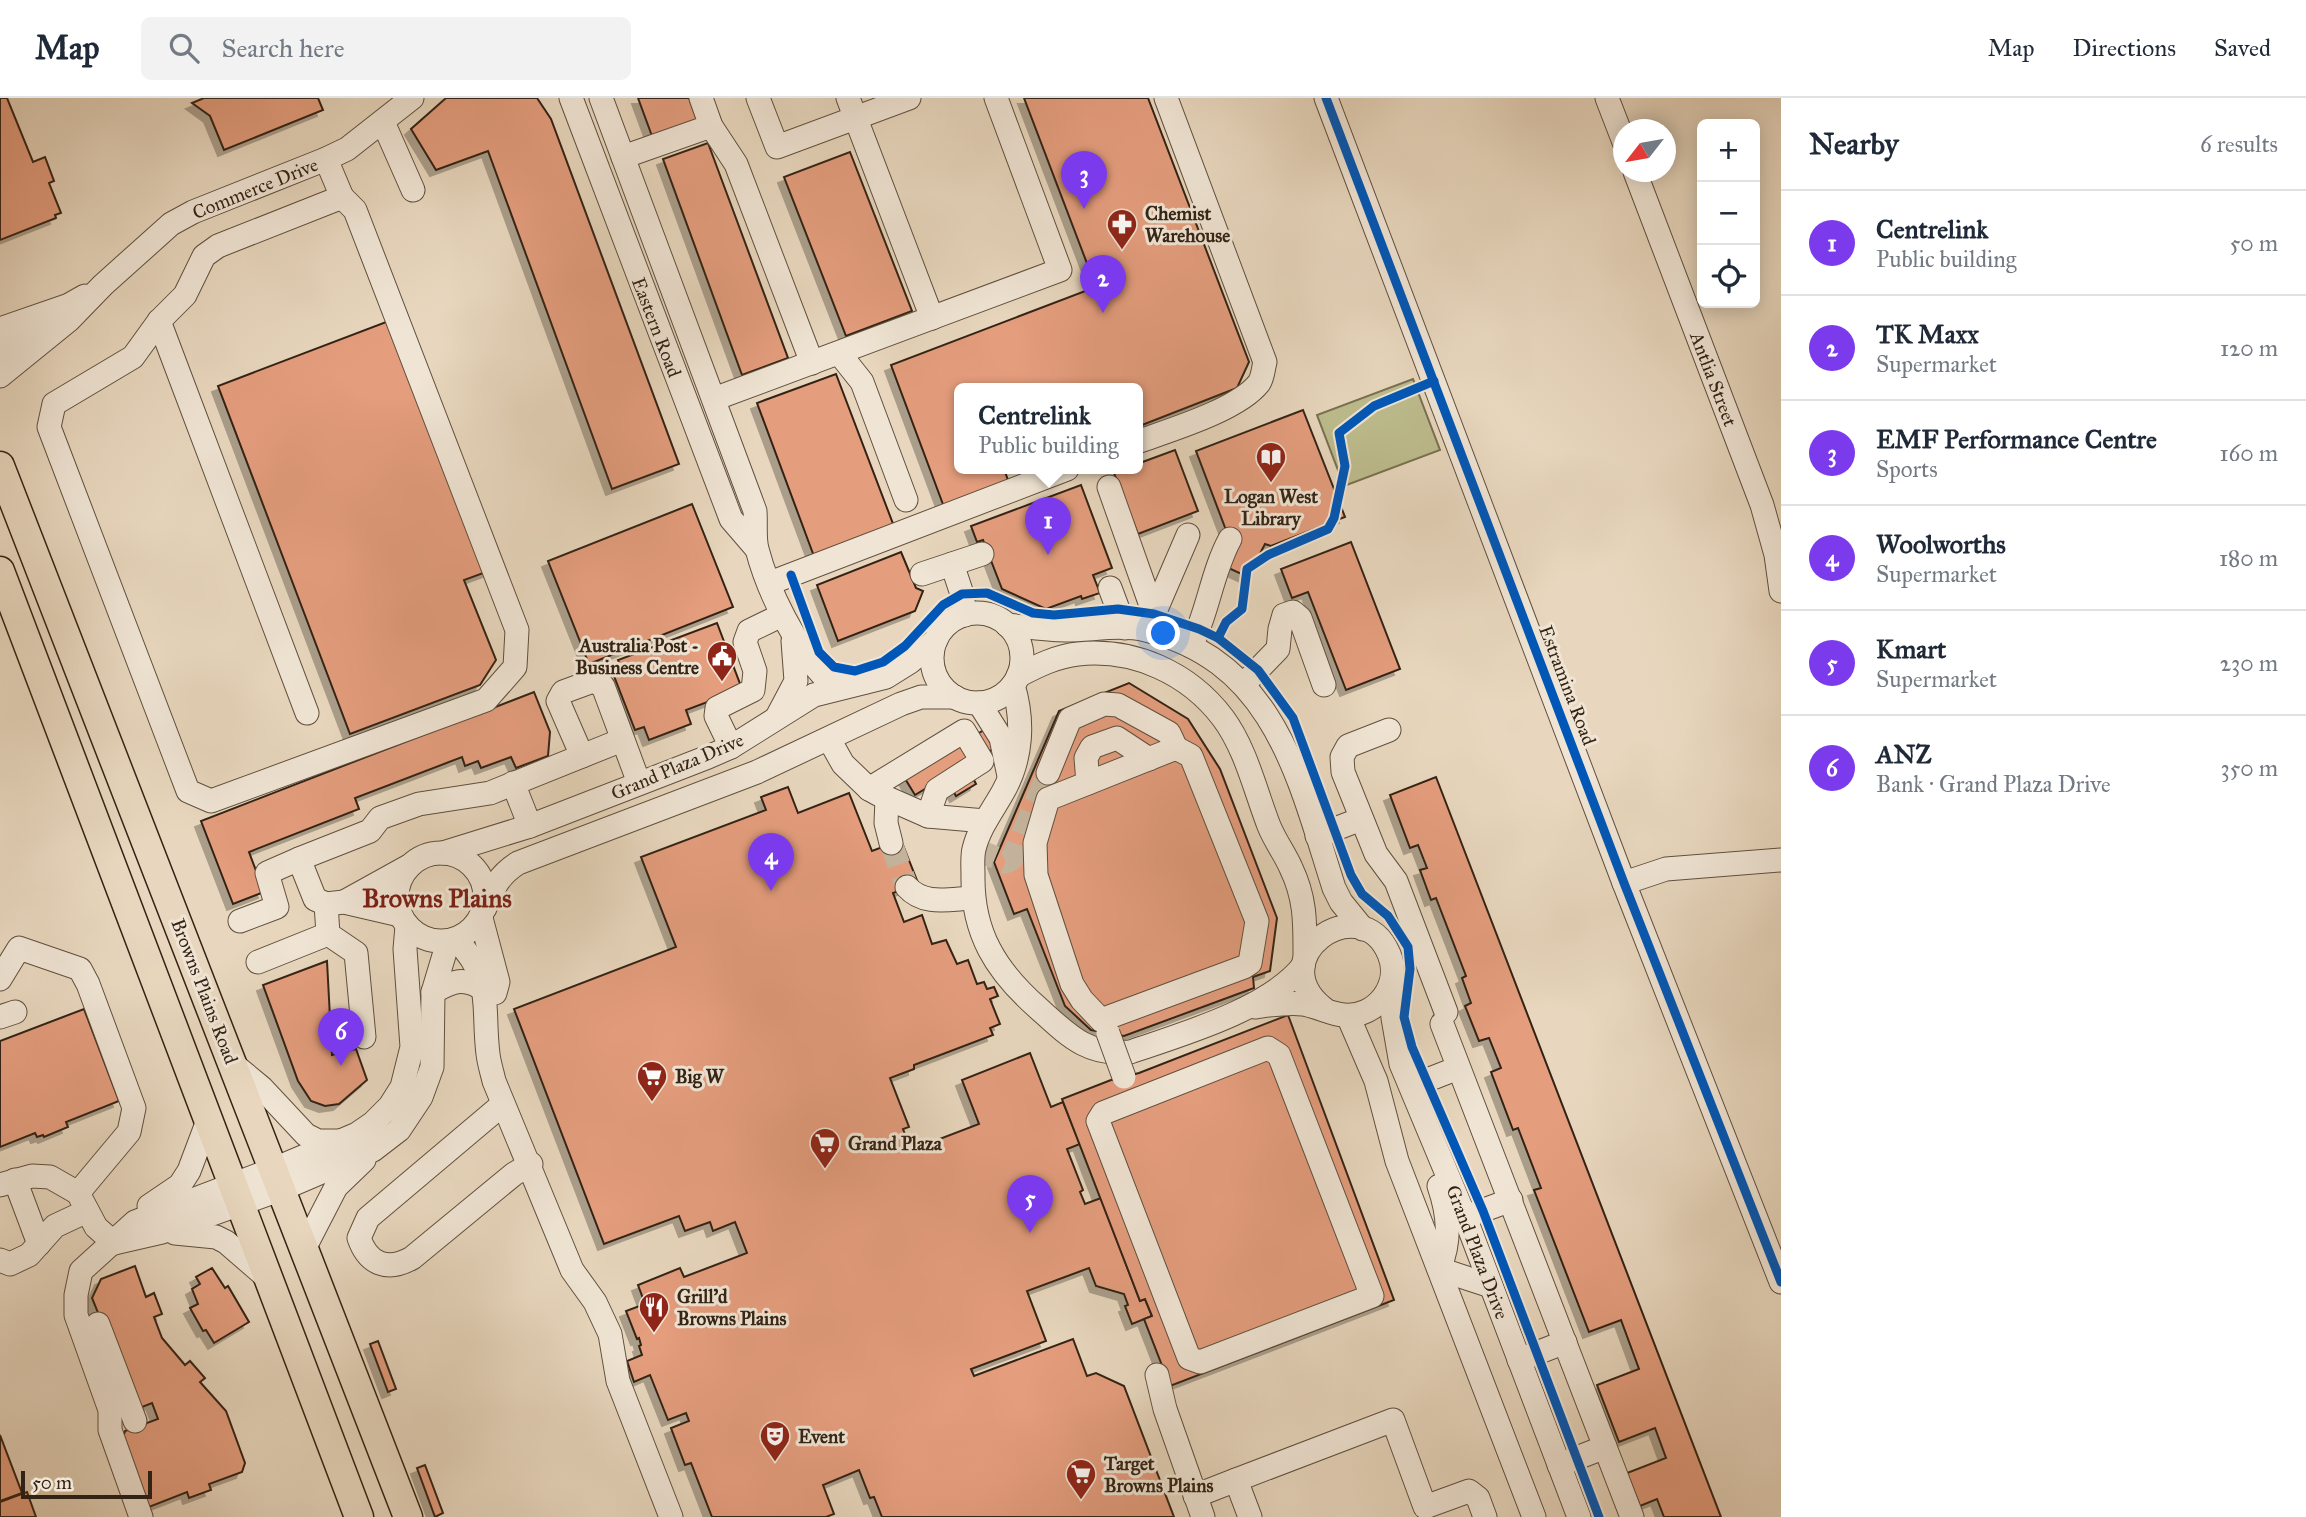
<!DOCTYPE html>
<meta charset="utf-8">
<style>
:root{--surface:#fff;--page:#f2f2f3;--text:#1f2937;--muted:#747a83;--line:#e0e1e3;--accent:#7c3aed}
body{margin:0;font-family:"IM FELL Great Primer",serif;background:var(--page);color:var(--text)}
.controls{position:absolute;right:21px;top:21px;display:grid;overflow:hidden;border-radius:10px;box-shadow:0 4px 18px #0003}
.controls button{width:63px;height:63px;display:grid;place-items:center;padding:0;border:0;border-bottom:2px solid var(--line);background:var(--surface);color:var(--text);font:35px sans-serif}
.compass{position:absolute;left:1613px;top:21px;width:63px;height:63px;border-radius:50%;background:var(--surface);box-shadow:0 4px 18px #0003;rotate:239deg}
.scale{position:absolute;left:21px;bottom:18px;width:131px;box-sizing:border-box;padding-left:7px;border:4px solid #332314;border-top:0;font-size:19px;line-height:24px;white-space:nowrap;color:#332314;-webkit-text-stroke:5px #f0e5d5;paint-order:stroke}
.you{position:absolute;left:1164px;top:536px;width:24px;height:24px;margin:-18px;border:5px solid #fff;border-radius:50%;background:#1a73e8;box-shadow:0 0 0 10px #1a73e833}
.badge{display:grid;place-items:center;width:46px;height:46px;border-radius:50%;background:var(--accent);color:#fff;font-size:23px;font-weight:700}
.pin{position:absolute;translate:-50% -58px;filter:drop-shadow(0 2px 4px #0008)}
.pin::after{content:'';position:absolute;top:37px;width:24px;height:21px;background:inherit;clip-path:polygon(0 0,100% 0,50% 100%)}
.popup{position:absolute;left:954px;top:285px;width:189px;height:91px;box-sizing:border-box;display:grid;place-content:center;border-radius:10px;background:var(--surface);filter:drop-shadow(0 2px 5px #0005);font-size:23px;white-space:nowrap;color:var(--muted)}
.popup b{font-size:26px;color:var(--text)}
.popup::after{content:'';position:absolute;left:50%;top:100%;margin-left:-14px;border:14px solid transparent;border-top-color:var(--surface)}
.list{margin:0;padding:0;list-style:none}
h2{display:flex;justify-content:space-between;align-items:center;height:91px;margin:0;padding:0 28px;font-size:30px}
h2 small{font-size:23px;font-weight:400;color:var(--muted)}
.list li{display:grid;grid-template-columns:46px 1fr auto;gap:21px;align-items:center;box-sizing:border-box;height:105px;padding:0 28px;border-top:2px solid var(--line)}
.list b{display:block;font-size:26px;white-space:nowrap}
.list p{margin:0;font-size:23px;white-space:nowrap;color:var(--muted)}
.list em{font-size:23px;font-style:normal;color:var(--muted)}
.icon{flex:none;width:38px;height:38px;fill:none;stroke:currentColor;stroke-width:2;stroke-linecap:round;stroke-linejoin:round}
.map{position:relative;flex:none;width:1781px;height:1419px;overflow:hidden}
header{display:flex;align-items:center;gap:42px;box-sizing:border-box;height:98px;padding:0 35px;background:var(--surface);border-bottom:2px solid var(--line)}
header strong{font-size:33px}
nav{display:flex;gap:38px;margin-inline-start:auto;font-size:24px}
.search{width:490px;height:63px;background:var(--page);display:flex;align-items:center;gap:18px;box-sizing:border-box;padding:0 24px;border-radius:10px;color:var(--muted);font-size:26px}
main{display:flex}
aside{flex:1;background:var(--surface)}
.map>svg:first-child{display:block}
.green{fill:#bdbc8d;stroke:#787050;stroke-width:2}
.building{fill:#e49d7d;stroke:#332314;stroke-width:2;filter:url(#shadow)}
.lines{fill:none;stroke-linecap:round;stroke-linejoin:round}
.minor-tunnel{stroke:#c4b39c;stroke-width:23;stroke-dasharray:23 11;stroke-linecap:butt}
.minor-casing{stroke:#60503e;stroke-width:25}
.major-casing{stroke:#332314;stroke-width:31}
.minor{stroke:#f0e5d5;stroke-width:23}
.major{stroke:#e8d7be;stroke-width:28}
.minor-bridge-casing{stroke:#60503e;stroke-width:25;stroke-linecap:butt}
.minor-bridge{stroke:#f0e5d5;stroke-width:23}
.cycleway-casing{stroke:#f0e5d5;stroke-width:13}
.cycleway{stroke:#0057b8;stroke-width:9}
.labels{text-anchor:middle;stroke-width:6;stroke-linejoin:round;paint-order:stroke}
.street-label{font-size:19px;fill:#332314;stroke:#f0e5d5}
.poi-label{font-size:19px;font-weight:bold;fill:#332314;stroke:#f0e5d5;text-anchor:start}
.district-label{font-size:26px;font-weight:bold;fill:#7a1f14;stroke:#f0e5d5}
</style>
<header>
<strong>Map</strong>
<div class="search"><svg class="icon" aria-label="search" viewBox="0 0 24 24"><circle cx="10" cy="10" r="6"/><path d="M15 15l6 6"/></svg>Search here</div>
<nav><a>Map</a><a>Directions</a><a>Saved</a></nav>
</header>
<main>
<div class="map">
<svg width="1781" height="1419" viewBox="0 0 1781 1419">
<defs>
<filter id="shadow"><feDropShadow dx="-6" dy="6" stdDeviation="0" flood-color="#0004"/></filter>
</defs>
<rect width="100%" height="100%" fill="#e8d7be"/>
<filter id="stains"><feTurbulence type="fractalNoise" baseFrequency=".00286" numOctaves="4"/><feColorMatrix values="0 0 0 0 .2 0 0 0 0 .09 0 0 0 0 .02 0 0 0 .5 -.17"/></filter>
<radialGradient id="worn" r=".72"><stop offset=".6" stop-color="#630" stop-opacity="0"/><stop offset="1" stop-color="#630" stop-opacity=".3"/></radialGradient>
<path class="green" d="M1413 281 1440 352 1344 388 1317 317Z"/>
<g class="building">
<path d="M0 0H7L33 64 45 59 54 83 49 85 61 115 55 117 56 120 0 142Z"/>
<path d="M204 0H318L323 12 224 52 210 18 192 5Z"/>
<path d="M446 0H537L551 21 679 366 612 391 488 53 436 72 411 31Z"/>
<path d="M638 0H689L697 22 652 38Z"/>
<path d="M1024 0H1148L1249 264 1237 290 1137 329V291H959V371H1004L1009 385 944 409 891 267 1096 189Z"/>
<path d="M708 45 788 260 742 277 663 61Z"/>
<path d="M850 54 912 213 846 238 784 79Z"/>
<path d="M394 221 489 473 464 482 496 562 480 587 350 636 218 288Z"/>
<path d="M836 276 895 431 815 461 757 305Z"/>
<path d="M1303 312 1345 419 1271 448 1265 446 1248 479 1224 468 1232 448 1196 353Z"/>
<path d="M1175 352 1198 413 1138 436 1114 375 1124 371H1137V366Z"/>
<path d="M1081 387 1112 470 1093 477 1100 495 1082 501 1081 498 1046 511 1002 491 983 442 977 444 971 428Z"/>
<path d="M692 406 733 509 589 566 548 463Z"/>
<path d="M1351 444 1400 571 1346 592 1308 494 1292 500 1281 471Z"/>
<path d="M901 454 916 490 923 493 915 513 838 543 817 487Z"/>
<path d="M717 525 742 591 686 612 691 626 649 642 644 629 635 632 614 578 623 575 618 562Z"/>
<path d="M1129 585 1188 621 1220 671 1277 820 1270 873 1253 879 1254 890 1124 938 1091 932 1065 908 1027 811 1014 816 994 764 1059 613Z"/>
<path d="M534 594 550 634 548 658 516 670 511 659 481 670 478 663 465 668 462 659 355 700 359 711 249 754 264 794 233 806 201 723Z"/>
<path d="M984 632 995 650 966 667 976 686 956 698 945 679 915 697 904 679Z"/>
<path d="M1436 679 1721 1419H1664L1657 1401 1640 1408 1627 1375 1666 1360 1655 1330 1619 1344 1597 1287 1639 1271 1621 1222 1589 1234 1534 1092 1541 1090 1518 1030 1513 1032 1491 974 1501 970 1489 940 1479 943 1465 908 1471 905 1462 880 1466 878 1436 800 1431 802 1420 772 1427 770 1418 747 1410 750 1390 697Z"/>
<path d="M788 689 798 715 849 695 872 753 901 742 918 785 893 795 904 824 922 817 932 846 946 842 957 866 968 862 977 886 984 884 987 891 994 889 998 898 990 901 1000 926 990 930 993 937 914 967V971L890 980 909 1029 903 1031 911 1052 979 1026 962 982 1030 955 1051 1009 1063 1004 1080 1046 1067 1051 1083 1092 1080 1094 1085 1106 1101 1100 1140 1203 1145 1201 1152 1218 1132 1226 1125 1208 1128 1207 1124 1196 1096 1188 1089 1170 1027 1193 1046 1243 971 1271 974 1278 1073 1241 1087 1278 1096 1275 1124 1288 1174 1419H882L874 1399 870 1400 859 1372 823 1387 834 1416 826 1419H712L691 1365 685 1367 671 1330 689 1323 686 1315 668 1322 650 1277 634 1284 627 1263 642 1257 639 1248 641 1247 639 1240 637 1241 626 1213 645 1206 638 1187 680 1170 684 1179 747 1155 735 1124 713 1133 710 1124 685 1133 679 1118 604 1146 514 911 676 849 641 759 766 712 761 699Z"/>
<path d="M327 863 332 957 356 951 367 982 339 1006 325 1008 311 1003 298 983 263 887Z"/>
<path d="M84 911 119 1003 66 1024 68 1029 44 1039 43 1037 37 1039 35 1035 0 1049V943Z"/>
<path d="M1288 917 1394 1202 1170 1288 1144 1221 1152 1218 1145 1201 1140 1203 1062 1001 1111 982 1139 975Z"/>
<path d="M135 1168 146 1199 154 1195 162 1216 154 1219 162 1240 185 1267 190 1263 205 1280 200 1284 226 1313 245 1365 242 1374 209 1386 211 1392 189 1400 187 1394 149 1409 123 1340 125 1333 158 1321 152 1305 137 1311 92 1200 101 1181Z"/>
<path d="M212 1170 225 1190 228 1188 249 1224 214 1245 206 1232 203 1233 190 1210 198 1206 192 1191 200 1186 196 1179Z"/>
<path d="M378 1243 396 1291 388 1294 370 1246Z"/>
<path d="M0 1337 22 1395 0 1403Z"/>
<path d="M425 1367 443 1415 435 1419 417 1370Z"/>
<path d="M27 1394 36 1419H0V1404Z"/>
</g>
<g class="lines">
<g class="minor-tunnel">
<path d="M891 745 907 789"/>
<path d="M974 751 1006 764 1012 761 1048 675"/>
</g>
<g class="minor-casing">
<g id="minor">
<path d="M571 0 731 421 756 450"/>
<path d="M601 0 755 413C756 425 754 440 757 451 768 494 796 549 826 581L865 584"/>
<path d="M701 0 711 28 736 66 812 265"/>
<path d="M758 0 777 49 909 0"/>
<path d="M848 0 932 220"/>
<path d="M1326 0 1624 785 1781 1184"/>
<path d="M1607 0 1624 44"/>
<path d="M383 24 413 92"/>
<path d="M623 59 711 28"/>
<path d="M326 61 342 99"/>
<path d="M1635 74 1762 407 1776 457 1781 493"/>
<path d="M342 99 355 112 517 532 515 569 486 602 211 703 188 693 49 329 54 306 133 259 159 223 185 197 204 158 218 148Z"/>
<path d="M159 223 307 615"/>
<path d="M0 231 69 207 85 198"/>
<path d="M0 253 40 235"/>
<path d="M839 255 862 284 906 402"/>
<path d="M0 278 69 222 103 187 171 126 193 114 326 61 347 51 412 0"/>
<path d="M714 301 1060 172 996 0"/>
<path d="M1137 344C1170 332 1238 312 1259 285 1263 279 1263 271 1265 264L1166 0"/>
<path d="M1109 389 1154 516"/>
<path d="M952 466 962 496 965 517"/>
<path d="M922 476 982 456"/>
<path d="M770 485 1067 371"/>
<path d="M1110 490 1125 530"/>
<circle cx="977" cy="560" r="45"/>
<path d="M1151 523 1188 437"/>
<path d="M1007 527C1027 529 1047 532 1066 532 1092 532 1121 526 1146 532 1275 563 1299 681 1334 790L1341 804 1363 831"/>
<path d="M1191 548C1208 514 1212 474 1230 441"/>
<path d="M1018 578C1037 568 1057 558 1078 556 1134 550 1189 575 1223 620 1246 651 1255 692 1269 728 1275 743 1285 756 1291 770 1306 801 1305 826 1305 859"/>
<path d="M1244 586 1278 551 1280 531 1284 517 1293 514 1300 520 1324 587"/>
<path d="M1013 587C1024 623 1022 661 1003 694 993 712 979 730 974 751 972 759 973 769 973 777 972 835 996 873 1038 910 1068 937 1087 958 1130 954 1183 936 1269 911 1303 868"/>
<path d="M979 605 1001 640 1009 678"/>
<path d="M777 619 796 583 793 543"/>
<path d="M1389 632 1348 648 1342 659 1343 674 1376 756 1396 783 1446 914"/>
<path d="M829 641 843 666 869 691 878 696 928 718 985 723"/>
<path d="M731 649 716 618 717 610 753 592 755 573 745 544 749 533 782 517"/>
<path d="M1176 650 1191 658 1257 823 1250 865 1244 869 1101 922 1082 902 1072 886 1036 777 1035 745 1048 701Z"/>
<path d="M582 658 558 603 563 594 593 583 603 588 639 685"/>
<path d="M1048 675 1070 621 1104 606 1118 607 1169 635 1176 650"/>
<path d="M513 685 530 728"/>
<path d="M1088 685 1086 660 1092 649 1117 640 1149 661"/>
<path d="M869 691 964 633 982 663 937 692 928 718"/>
<path d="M887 701 886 725 891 745"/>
<path d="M1317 738 1361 721"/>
<circle cx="441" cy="799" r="44"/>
<path d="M443 755 530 728 708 659 731 649 814 597 886 579 910 564 936 542"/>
<path d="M299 761 370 733 380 720 419 706 490 695 622 642"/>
<path d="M1624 785 1666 771 1781 762"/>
<path d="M907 789C924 808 949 801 973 800"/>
<path d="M344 804 409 768"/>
<path d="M326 806 328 836 356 855 364 939"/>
<path d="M485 810C493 790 499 777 518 765L757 674 901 606 921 599H955"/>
<path d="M481 820 498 884 495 895"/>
<path d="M240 823 277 809 267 775 299 761 315 801 326 806 344 804 400 817"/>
<path d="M456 842C494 879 482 908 488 956 489 965 492 974 494 983L572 1172 595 1204 610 1236 618 1283 671 1419"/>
<path d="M258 864 328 836"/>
<path d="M0 881 19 850 80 871 88 886 134 1010 129 1034 78 1095"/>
<path d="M1390 887 1393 920 1401 966 1465 1119 1579 1419"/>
<path d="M433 894C453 883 465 878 484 892"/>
<path d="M1255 909C1270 907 1287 904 1303 906 1317 908 1330 916 1344 917 1376 920 1402 887 1389 856 1360 787 1256 862 1327 913"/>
<path d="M1348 918 1376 983 1397 1063 1534 1419"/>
<path d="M0 919 15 914"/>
<path d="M1442 926 1632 1419"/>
<path d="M1268 950 1279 957 1372 1198 1200 1264 1189 1260 1098 1023 1103 1015Z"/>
<path d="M233 966 262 990 306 1037 318 1043H340"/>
<path d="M1412 988 1458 970"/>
<path d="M503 1006 368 1120 359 1140C368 1166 387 1174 412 1160L514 1076 531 1066"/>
<path d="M15 1082 39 1146"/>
<path d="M0 1087 32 1078 50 1079 78 1095 96 1129 114 1145"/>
<path d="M149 1108 180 1087 189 1073 209 1020"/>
<path d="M1465 1119 1511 1102"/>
<path d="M175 1135 216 1139 226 1144 271 1183"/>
<path d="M114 1145 162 1134 282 1091 373 1052 399 1032 421 999 432 969 433 894 448 844"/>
<path d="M305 1149 336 1089 364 1062"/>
<path d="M0 1162 10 1166 29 1157 55 1128 87 1113"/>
<path d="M1439 1171C1451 1143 1449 1117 1439 1088"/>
<path d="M1439 1171 1491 1188"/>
<path d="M98 1226 135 1323"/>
<path d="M1519 1262 1565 1244"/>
<path d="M1157 1277 1165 1311 1203 1419"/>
<path d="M1559 1367 1605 1349"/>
<path d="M1195 1398 1236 1382"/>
<path d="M141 1419 110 1332V1312L76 1217V1197L81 1173 135 1124 274 1071 357 1036 373 1025 390 1008 402 989 412 949 405 851 407 828"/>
<path d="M1250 1419 1236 1382 1393 1322 1425 1409 1469 1393 1478 1400 1485 1419"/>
</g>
</g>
<g class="major-casing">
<g id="major">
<path d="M0 368 408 1419"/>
<path d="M0 473 359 1419"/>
</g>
</g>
<use href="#minor" class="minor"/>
<use href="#major" class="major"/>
<g class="minor-bridge-casing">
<path id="minor-bridge" d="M1108 935 1124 979"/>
</g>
<use href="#minor-bridge" class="minor-bridge"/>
<g class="cycleway-casing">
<g id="cycleway">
<path d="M1326 0 1624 785 1781 1184"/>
<path d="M791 477 819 554 834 569 855 573 883 564 905 548 943 507 962 496 987 495 1033 515 1054 517 1118 511 1154 516 1199 531 1218 540 1258 572 1293 620 1351 777 1362 796 1388 818 1408 849 1410 871 1404 919 1412 949 1483 1113 1599 1419"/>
<path d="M1218 540 1226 524 1242 511 1247 471 1268 457 1328 431 1334 420 1345 368 1339 335 1374 308 1434 283"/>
</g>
</g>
<use href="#cycleway" class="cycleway"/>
</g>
<defs>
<g id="pharmacy-pin" transform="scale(1.575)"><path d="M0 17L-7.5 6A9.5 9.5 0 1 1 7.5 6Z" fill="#8f2418" stroke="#f0e5d5"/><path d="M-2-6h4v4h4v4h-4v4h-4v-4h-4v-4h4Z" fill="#fff"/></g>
<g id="library-pin" transform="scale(1.575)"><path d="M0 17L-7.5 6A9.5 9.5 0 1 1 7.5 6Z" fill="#8f2418" stroke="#f0e5d5"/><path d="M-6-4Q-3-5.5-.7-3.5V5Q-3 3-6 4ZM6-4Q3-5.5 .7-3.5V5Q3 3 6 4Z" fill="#fff"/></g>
<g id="civic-pin" transform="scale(1.575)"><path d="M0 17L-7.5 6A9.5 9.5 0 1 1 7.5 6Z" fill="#8f2418" stroke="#f0e5d5"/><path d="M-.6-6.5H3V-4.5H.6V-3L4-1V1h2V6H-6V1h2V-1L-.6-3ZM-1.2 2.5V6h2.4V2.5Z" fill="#fff"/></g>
<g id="supermarket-pin" transform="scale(1.575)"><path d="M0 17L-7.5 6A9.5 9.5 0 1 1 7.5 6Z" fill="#8f2418" stroke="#f0e5d5"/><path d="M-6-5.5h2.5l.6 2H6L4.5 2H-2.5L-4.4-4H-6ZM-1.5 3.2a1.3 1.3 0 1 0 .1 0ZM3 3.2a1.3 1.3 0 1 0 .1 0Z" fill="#fff"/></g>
<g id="restaurant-pin" transform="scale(1.575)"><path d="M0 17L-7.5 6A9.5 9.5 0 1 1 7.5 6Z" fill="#8f2418" stroke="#f0e5d5"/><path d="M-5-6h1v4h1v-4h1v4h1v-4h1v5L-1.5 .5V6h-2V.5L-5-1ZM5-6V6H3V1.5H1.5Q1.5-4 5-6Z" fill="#fff"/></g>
<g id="theatre-pin" transform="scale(1.575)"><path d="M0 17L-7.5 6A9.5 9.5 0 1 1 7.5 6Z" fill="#8f2418" stroke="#f0e5d5"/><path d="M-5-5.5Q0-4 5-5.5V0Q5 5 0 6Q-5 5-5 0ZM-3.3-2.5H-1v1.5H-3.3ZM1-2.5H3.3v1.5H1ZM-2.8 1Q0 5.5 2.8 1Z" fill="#fff"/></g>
</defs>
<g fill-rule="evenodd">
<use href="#pharmacy-pin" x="1122" y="126"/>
<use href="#library-pin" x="1271" y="359"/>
<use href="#civic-pin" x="722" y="558"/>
<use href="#supermarket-pin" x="652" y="978"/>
<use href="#supermarket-pin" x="825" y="1045"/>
<use href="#restaurant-pin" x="654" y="1209"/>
<use href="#theatre-pin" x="775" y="1338"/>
<use href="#supermarket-pin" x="1081" y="1376"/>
</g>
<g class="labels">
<g class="street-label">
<text transform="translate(255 90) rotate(-22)" y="7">Commerce Drive</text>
<text transform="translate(657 229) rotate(69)" y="7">Eastern Road</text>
<text transform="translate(1714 281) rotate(69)" y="7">Antlia Street</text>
<text transform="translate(1568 587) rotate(69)" y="7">Estramina Road</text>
<text transform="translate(677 668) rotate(-23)" y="7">Grand Plaza Drive</text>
<text transform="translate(205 893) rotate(69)" y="7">Browns Plains Road</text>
<text transform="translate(1478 1154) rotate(69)" y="7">Grand Plaza Drive</text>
</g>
<g class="poi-label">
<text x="1145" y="122">Chemist<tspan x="1145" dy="22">Warehouse</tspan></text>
<text x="1271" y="405" text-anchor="middle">Logan West<tspan x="1271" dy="22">Library</tspan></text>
<text x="699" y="554" text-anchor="end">Australia Post -<tspan x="699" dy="22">Business Centre</tspan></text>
<text x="675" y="985">Big W</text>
<text x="848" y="1052">Grand Plaza</text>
<text x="677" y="1205">Grill'd<tspan x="677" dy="22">Browns Plains</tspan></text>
<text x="798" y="1345">Event</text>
<text x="1104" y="1372">Target<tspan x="1104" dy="22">Browns Plains</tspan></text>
</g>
<g class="district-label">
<text x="437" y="809">Browns Plains</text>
</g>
</g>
<rect width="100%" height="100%" filter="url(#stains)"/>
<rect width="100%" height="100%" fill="url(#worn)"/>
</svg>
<div class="controls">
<button>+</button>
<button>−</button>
<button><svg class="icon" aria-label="locate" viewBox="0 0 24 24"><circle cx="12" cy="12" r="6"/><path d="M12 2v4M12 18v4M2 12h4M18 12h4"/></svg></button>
</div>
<svg class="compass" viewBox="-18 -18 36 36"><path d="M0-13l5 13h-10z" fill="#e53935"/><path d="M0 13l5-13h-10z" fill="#747a83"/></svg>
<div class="scale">50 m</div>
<div class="you"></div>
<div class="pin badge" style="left:1048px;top:457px">1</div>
<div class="popup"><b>Centrelink</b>Public building</div>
<div class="pin badge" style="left:1103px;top:215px">2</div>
<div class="pin badge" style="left:1084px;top:111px">3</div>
<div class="pin badge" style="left:771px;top:793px">4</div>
<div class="pin badge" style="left:1030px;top:1135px">5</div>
<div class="pin badge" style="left:341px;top:968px">6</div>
</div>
<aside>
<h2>Nearby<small>6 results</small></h2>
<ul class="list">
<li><span class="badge">1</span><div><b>Centrelink</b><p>Public building</p></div><em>50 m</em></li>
<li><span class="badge">2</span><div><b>TK Maxx</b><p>Supermarket</p></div><em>120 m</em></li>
<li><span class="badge">3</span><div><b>EMF Performance Centre</b><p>Sports</p></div><em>160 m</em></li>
<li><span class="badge">4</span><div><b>Woolworths</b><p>Supermarket</p></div><em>180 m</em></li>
<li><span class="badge">5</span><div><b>Kmart</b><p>Supermarket</p></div><em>230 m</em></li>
<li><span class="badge">6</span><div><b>ANZ</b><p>Bank · Grand Plaza Drive</p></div><em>350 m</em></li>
</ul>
</aside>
</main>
